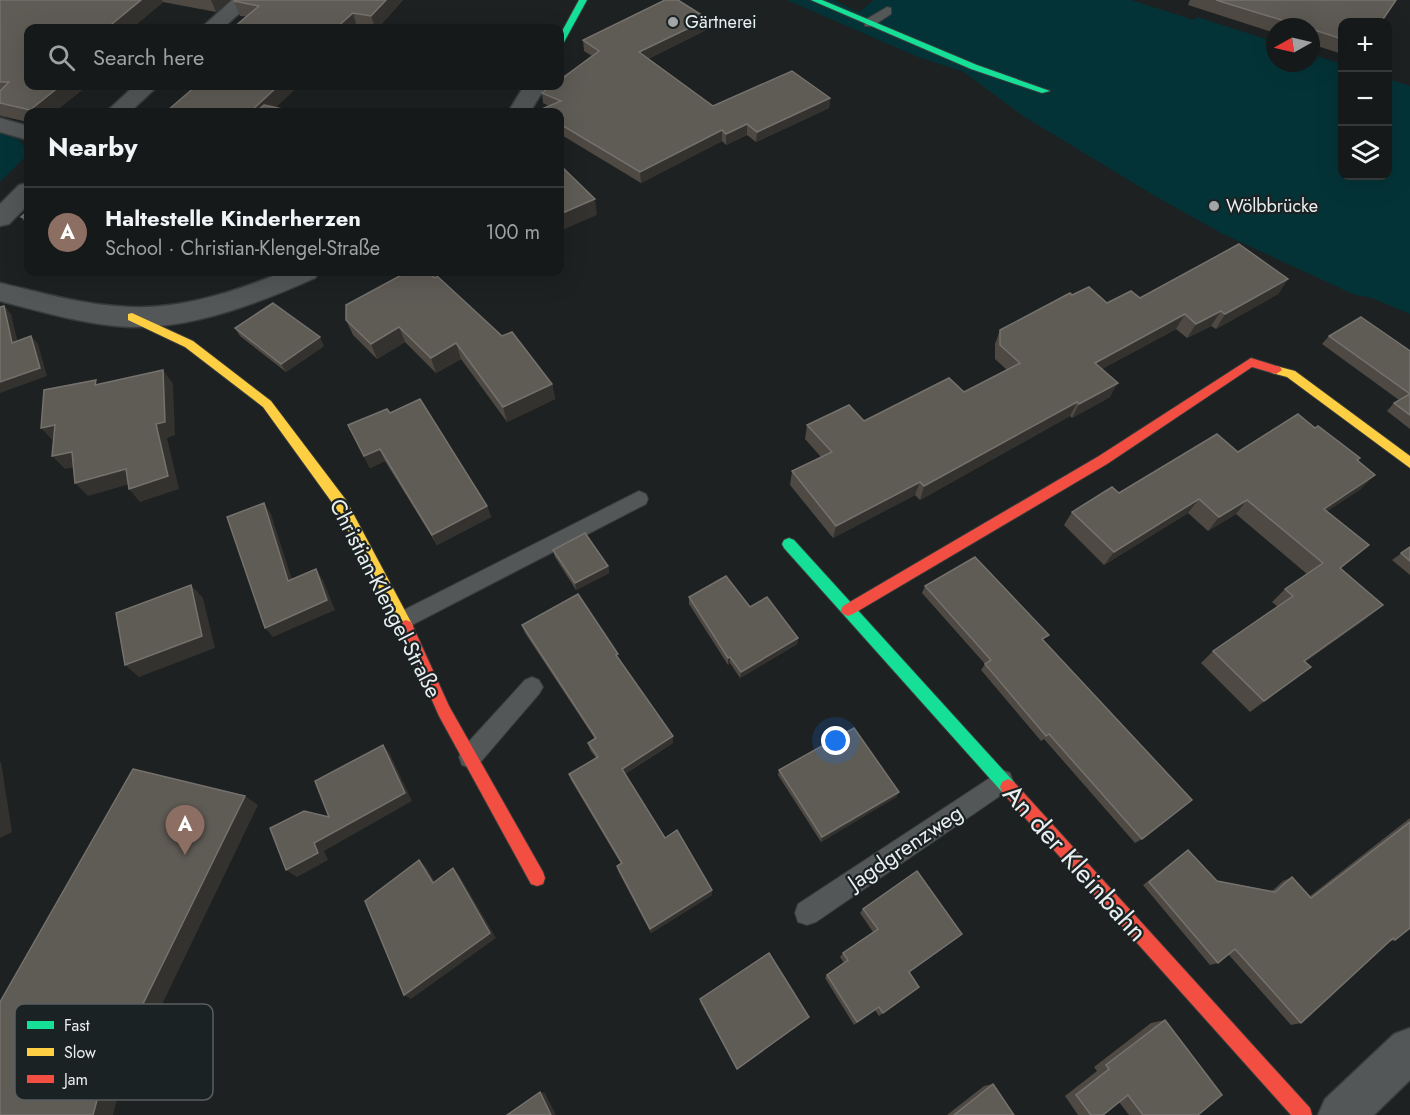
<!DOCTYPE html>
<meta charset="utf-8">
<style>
:root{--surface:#161919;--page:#1f2222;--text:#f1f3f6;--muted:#9ea0a2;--line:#353838;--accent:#a2a6a7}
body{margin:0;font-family:Jost,sans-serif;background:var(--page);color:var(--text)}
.controls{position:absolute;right:18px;top:18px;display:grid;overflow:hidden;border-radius:12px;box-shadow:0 6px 24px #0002}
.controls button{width:54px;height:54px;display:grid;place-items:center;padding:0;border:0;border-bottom:2px solid var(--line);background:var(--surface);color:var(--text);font:30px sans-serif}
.compass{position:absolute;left:1266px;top:18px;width:54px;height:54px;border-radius:50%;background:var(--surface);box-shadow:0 6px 24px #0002;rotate:262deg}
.you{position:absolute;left:836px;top:741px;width:21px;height:21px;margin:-15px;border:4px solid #fff;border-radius:50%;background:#1a73e8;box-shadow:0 0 0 9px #1a73e833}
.badge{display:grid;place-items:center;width:39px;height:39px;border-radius:50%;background:var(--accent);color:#fff;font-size:20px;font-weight:700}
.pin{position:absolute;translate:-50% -50px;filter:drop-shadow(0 2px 3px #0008)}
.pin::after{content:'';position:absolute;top:32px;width:21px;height:18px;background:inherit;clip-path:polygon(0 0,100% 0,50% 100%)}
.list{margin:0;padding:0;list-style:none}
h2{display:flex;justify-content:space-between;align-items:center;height:78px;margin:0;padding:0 24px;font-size:26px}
h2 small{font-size:20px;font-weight:400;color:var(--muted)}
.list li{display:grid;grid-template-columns:39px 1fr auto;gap:18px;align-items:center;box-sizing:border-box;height:90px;padding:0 24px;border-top:2px solid var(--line)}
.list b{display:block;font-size:22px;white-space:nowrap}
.list p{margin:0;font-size:20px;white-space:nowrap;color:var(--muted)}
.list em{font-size:20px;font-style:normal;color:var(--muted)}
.icon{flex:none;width:33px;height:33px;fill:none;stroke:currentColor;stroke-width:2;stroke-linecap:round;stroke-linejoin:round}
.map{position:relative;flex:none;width:1410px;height:1115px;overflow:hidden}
.search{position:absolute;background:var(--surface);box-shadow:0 6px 24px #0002;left:24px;top:24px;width:540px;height:66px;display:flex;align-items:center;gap:15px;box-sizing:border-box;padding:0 21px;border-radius:12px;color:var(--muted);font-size:22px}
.panel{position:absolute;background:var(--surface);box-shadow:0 6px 24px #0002;left:24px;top:108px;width:540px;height:168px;border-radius:12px}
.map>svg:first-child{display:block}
.green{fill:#043337}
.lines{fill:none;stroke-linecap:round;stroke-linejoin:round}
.lane-casing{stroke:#383b3b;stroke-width:2}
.street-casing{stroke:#383b3b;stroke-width:3}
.fast-casing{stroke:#383b3b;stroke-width:2}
.slow-casing{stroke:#383b3b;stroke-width:2}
.jam-casing{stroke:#383b3b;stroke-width:2}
.lane{fill:#545757;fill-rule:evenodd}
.street{fill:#545757;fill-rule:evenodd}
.fast{fill:#16e098;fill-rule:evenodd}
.slow{fill:#ffcf43;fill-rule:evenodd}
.jam{fill:#f24e42;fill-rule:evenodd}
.wall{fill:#4f4943}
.shaded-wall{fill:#34322e}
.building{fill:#5f5b55;stroke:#75726e;stroke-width:1.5}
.poi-dot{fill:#a2a6a7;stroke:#1b2223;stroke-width:2}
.labels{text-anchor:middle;stroke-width:4.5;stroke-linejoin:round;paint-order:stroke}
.far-poi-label{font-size:18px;fill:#e9eeef;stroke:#1b2223;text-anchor:start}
.street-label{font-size:22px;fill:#e9eeef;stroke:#1b2223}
.near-street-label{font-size:27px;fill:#e9eeef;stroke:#1b2223}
.key{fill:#1b2223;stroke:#595f60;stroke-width:1.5}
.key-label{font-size:16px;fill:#e9eeef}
</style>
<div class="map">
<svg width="1410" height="1115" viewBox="0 0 1410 1115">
<rect width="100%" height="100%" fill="#1d2121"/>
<g class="green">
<path d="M787 0H833L859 12 874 0H1131L1194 20 1197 17 1275 42V63H1311V54L1342 64V176H1388V79L1410 86V314L1372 298 1355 295 1221 233 1155 196 1023 116 964 72 918 57Z"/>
<path d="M0 132 20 140 28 154 0 182Z"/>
</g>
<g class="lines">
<g class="lane-casing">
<g id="lane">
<path d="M887 7 891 8V14L873 26H865V20Z"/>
<path d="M639 491 646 494 648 499 646 504 410 626 403 629 396 626 393 620 396 614Z"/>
<path d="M532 677 539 680 543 687 539 694 478 765 470 768 462 765 459 757 462 749 525 680Z"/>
<path d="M1002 770 1010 773 1013 781 1010 789 816 922 807 925 798 922 795 913 798 904Z"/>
</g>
</g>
<g class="street-casing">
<g id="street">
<path d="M232 0H254L223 28H201Z"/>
<path d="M134 86H158L130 112H106Z"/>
<path d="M524 86H546L530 112H508Z"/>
<path d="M0 118 28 126V140L0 132Z"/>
<path d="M28 183V205L9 224 0 226V204L19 185Z"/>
<path d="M283 272H319L315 278C259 303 193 329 130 327 86 325 43 312 0 301V283C43 293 87 306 131 307 182 309 236 291 283 272Z"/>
<path d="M1410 1028V1080L1374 1115H1318L1325 1099 1394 1034Z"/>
</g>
</g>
<g class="fast-casing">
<g id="fast">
<path d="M579 0H587L564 42 560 45V35Z"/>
<path d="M811 0H822L977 65 1050 91 1042 93 971 69Z"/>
<path d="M789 538 794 540 1014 782 1016 787 1014 792 1008 795 1002 792 784 548 782 544 784 540Z"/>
</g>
</g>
<g class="slow-casing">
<g id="slow">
<path d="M132 313 193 341 271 401 346 500 411 622 413 626 411 630 406 632 401 630 336 508 263 407 185 347 128 320V314Z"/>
<path d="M1276 366 1295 371 1410 456V468L1287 377 1272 373 1270 370 1272 367Z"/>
</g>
</g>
<g class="jam-casing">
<g id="jam">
<path d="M1251 358 1280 367 1282 370 1276 374 1252 367 1107 464 853 614 848 616 843 614 841 610 843 606 1099 456Z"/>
<path d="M406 620 411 622 449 706 543 872 545 878 543 884 537 886 531 884 439 716 399 626 401 622Z"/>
<path d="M1008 779 1014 782 1310 1108 1312 1115H1291L1002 792 1000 787 1002 782Z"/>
</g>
</g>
<use href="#lane" class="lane"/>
<use href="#street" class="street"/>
<use href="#fast" class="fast"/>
<use href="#slow" class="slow"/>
<use href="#jam" class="jam"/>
</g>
<g class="wall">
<path d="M0 0H229L216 12 163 2 132 28H28L87 86 54 112H28V122L1 116 0 115Z"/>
<path d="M403 0 378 28H364L240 16 234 1Z"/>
<path d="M1190 0H1397L1382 22H1342V54L1311 44V27H1275V33L1188 5Z"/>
<path d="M708 19V29L648 59 713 106 830 98 829 108 756 142 747 135 726 145 722 141 641 183 560 134V112H537V111L549 106 543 103 542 93 592 56 584 51 583 40Z"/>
<path d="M28 211V227L21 217Z"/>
<path d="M407 272 552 384 555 399 507 422 461 359 436 373 405 342 377 359 353 335 346 320Z"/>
<path d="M1288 279 1278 294 1216 329 1211 326 1187 338 1176 329 1102 369 1110 397 1072 418 1070 416 920 500 915 495 833 538 790 485 792 471 821 457 805 439 807 425 864 421 964 392 1007 370 995 359V344L1000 330 1072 295 1107 303 1140 298Z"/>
<path d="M235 328 324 346 286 372 240 336Z"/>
<path d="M1329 336 1410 351V429L1387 411 1394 403 1399 400 1322 344Z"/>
<path d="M390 413 487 506 491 517 437 545 385 461 370 468 348 425Z"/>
<path d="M1315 428 1360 458 1358 461 1361 489 1327 511 1369 545 1341 568 1367 618 1305 662 1296 678 1250 712 1201 663 1213 651 1278 607 1272 602 1285 589 1307 574 1236 514 1208 531 1188 513 1104 565 1064 525 1072 512 1119 493 1238 452Z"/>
<path d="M1410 547V575L1392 560Z"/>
<path d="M553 550 608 566 609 573 576 590 555 557Z"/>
<path d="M925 586 1044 641 1142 839 1135 843 1044 739 1041 741 981 670 985 664 922 593Z"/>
<path d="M689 597 750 607 798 638 797 644 740 678 730 663 728 665 689 604Z"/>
<path d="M522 625 619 660 673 736V743L625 774 665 838 712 890V895L651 933 618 871 617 866 621 864 571 780 569 774 596 758 590 750 588 743 595 739 525 633Z"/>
<path d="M779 770 899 792 896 797 821 842 778 775Z"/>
<path d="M1410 818V928L1395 940 1389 942 1301 1023 1291 1025 1228 954 1218 963 1210 965 1143 885 1181 855 1188 850 1217 881 1272 891 1283 881 1292 877 1310 896Z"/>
<path d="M863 909 909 972 919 987 879 1016 875 1010 854 1025 825 978 827 975 844 963 840 957 843 953 873 932 860 913Z"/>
<path d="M700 999 809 1017 737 1070 700 1002Z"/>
<path d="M1165 1020 1198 1115H1129L1119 1102 1103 1115H1078L1065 1096 1097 1071 1094 1067 1151 1023Z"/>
<path d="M993 1084 1014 1115H947L984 1086Z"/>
</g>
<g class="shaded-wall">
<path d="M141 0H162L163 2 132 28H107Z"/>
<path d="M211 0H229L216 12Z"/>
<path d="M386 0H403L378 28H375L371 16Z"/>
<path d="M353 13 357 27 356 28H336Z"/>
<path d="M708 19V29L640 63 639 52Z"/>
<path d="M60 86H87L54 112H32L30 110Z"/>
<path d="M278 86H299L271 112H250Z"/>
<path d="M830 98 829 108 756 142 757 132Z"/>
<path d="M747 124V135L726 145V134Z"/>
<path d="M722 130V141L641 183 640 172Z"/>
<path d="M595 199 597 215 560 231V214Z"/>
<path d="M1288 279 1278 294 1216 329 1225 314Z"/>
<path d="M4 306 11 314 20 351 12 343Z"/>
<path d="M1221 311 1211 326 1187 338 1196 324Z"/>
<path d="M1185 314 1176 329 1087 377 1095 363Z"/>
<path d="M399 327 405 342 377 359 371 344Z"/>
<path d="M31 336 38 344 47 376 0 393V382Z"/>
<path d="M320 337 324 346 286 372 281 364Z"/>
<path d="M456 343 461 359 436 373 431 358Z"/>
<path d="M163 370 173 384 175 435 167 438 179 489 140 502 129 489 156 424Z"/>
<path d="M1118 383 1110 397 1072 418 1079 404Z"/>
<path d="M552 384 555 399 507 422 503 407Z"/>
<path d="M1077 402 1070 416 920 500 924 486Z"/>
<path d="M55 425 54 442 41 428Z"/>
<path d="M380 449 385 461 370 468 364 456Z"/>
<path d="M72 452 84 465 65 469 52 456Z"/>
<path d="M126 469 137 482 88 496 75 483Z"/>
<path d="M1375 475 1361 489 1310 522 1324 509Z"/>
<path d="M920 482 915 495 833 538 836 526Z"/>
<path d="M1199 499 1188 513 1104 565 1114 552Z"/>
<path d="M1247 500 1236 514 1208 531 1219 517Z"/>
<path d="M264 503 271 514 296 592 288 581Z"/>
<path d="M487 506 491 517 437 545 432 535Z"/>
<path d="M1369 545 1354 558 1326 581 1340 568Z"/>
<path d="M608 566 609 573 576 590 575 583Z"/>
<path d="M316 569 323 580 335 610 273 637 265 628Z"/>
<path d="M191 585 203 598 215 648 139 677 125 665Z"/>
<path d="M1383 605 1367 618 1290 672 1304 661Z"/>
<path d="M798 638 797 644 740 678 741 672Z"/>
<path d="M730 657V663L728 665V658Z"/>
<path d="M673 736V743L623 775 622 769Z"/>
<path d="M383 745 390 754 412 801 324 851 328 860 297 877 286 870 314 843Z"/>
<path d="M0 762H1L12 832 0 838Z"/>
<path d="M899 792 896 797 821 842 822 837Z"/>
<path d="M245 796 258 805 131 1069H125L113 1115H93L106 1067Z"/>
<path d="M419 860 426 867 439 889 433 883Z"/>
<path d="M453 868 459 875 496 938 411 999 404 995Z"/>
<path d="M712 890V895L651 933 650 929Z"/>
<path d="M540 1092 545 1093 556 1115H551Z"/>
</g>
<g class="building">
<path d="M0 0H141L107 28H28V86H60L30 110 0 103V91L9 82H0Z"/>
<path d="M235 0H386L371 16 353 13 336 28H233L259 6 234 1Z"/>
<path d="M665 0H678L708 19 639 52 713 106 792 71 830 98 757 132 747 124 726 134 722 130 640 172 560 124V112H540L537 111 561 101 542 93 551 86H560V80L599 51 583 40Z"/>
<path d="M1216 0H1396L1381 22H1342V39L1311 29V27H1304Z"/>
<path d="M196 86H278L250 112H178L168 110Z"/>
<path d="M264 105 296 112H256Z"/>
<path d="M560 165 595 199 560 214Z"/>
<path d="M28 211V219L21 217Z"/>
<path d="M1239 244 1288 279 1225 314 1221 311 1196 324 1185 314 1095 363 1118 383 1079 404 1077 402 924 486 920 482 836 526 792 471 832 452 807 425 849 405 864 421 949 378 964 392 1020 363 1000 345V330L1070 293 1072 295 1089 287 1107 303 1131 291 1140 298Z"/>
<path d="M407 272H428L435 278 437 276 502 336 512 332 552 384 503 407 456 343 431 358 399 327 371 344 346 320V305Z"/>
<path d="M273 303 320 337 281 364 235 328Z"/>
<path d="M4 306 12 343 31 336 40 368 0 382V307Z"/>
<path d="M1361 317 1410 351V415L1394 403 1410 394 1329 336Z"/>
<path d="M163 370 165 422 156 424 168 476 129 489 126 469 75 483 72 452 52 456 55 425 41 428 44 390 96 380 95 385Z"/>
<path d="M420 399 487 506 432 535 380 449 364 456 348 425 387 409 390 413Z"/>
<path d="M1298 414 1315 428 1318 426 1360 458 1357 460 1375 475 1324 509 1369 545 1340 568 1383 605 1304 661 1311 667 1264 701 1213 651 1293 596 1285 589 1323 563 1247 500 1219 517 1199 499 1114 552 1072 512 1112 487 1119 493 1217 434 1238 452Z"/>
<path d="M264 503 288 581 316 569 327 600 265 628 227 517Z"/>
<path d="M585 533 608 566 575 583 553 550Z"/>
<path d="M1410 547V561L1401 553Z"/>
<path d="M975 557 1049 635 1042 639 1192 800 1142 839 1049 734 1046 736 985 664 991 660 925 586Z"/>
<path d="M726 576 750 607 767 597 798 638 741 672 730 657 728 658 689 597Z"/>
<path d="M191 585 202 636 125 665 116 613Z"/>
<path d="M578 594 618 654 616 655 673 736 622 769 665 838 677 830 712 890 650 929 617 866 622 863 569 774 598 757 588 743 596 738 522 625Z"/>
<path d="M854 728 899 792 822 837 779 770Z"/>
<path d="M383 745 405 793 314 843 318 853 286 870 270 828 304 811 329 817 315 781Z"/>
<path d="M133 769 245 796 112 1067H106L93 1115H0V1002Z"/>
<path d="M1410 822V928L1395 940 1393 938 1301 1023 1235 949 1218 963 1149 882 1188 850 1217 881 1275 892 1292 877 1311 898Z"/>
<path d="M419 860 433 883 453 868 490 933 404 995 365 901Z"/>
<path d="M917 871 962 934 909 972 919 987 883 1013 879 1007 857 1022 827 975 848 960 843 953 878 929 863 909Z"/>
<path d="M769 953 809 1017 737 1069 700 999Z"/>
<path d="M1165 1020 1222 1095 1198 1115H1143L1128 1095 1103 1115H1091L1076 1095 1109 1069 1106 1065Z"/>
<path d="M993 1084 1014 1115H954Z"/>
<path d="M540 1092 551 1115H507Z"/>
</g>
<g class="poi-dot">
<circle cx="673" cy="22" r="6"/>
<circle cx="1214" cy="206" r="6"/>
</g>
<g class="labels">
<g class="far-poi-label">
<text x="685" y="28">Gärtnerei</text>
<text x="1226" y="212">Wölbbrücke</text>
</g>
<g class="street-label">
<text transform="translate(386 598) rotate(63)" y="8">Christian-Klengel-Straße</text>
<text transform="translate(905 847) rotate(-34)" y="8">Jagdgrenzweg</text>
</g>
<g class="near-street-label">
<text transform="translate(1075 863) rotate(48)" y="9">An der Kleinbahn</text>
</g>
</g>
<rect x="15" y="1004" width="198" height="96" rx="9" class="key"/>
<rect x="27" y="1021" width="27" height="8" fill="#16e098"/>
<rect x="27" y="1048" width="27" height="8" fill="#ffcf43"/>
<rect x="27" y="1075" width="27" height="8" fill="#f24e42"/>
<g class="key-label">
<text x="64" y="1031">Fast</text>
<text x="64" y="1058">Slow</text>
<text x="64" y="1085">Jam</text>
</g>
</svg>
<div class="controls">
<button>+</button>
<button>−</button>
<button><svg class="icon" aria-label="layers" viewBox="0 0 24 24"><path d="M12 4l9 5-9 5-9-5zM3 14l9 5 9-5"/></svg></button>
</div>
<svg class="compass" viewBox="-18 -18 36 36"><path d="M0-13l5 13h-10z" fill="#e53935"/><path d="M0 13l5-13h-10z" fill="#9ea0a2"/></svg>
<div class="you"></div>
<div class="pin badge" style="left:185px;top:855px;background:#8d6e63">A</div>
<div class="search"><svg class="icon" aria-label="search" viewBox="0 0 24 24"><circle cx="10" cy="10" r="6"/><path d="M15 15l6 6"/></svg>Search here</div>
<section class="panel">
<h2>Nearby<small></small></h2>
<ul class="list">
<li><span class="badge" style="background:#8d6e63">A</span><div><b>Haltestelle Kinderherzen</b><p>School · Christian-Klengel-Straße</p></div><em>100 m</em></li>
</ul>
</section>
</div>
